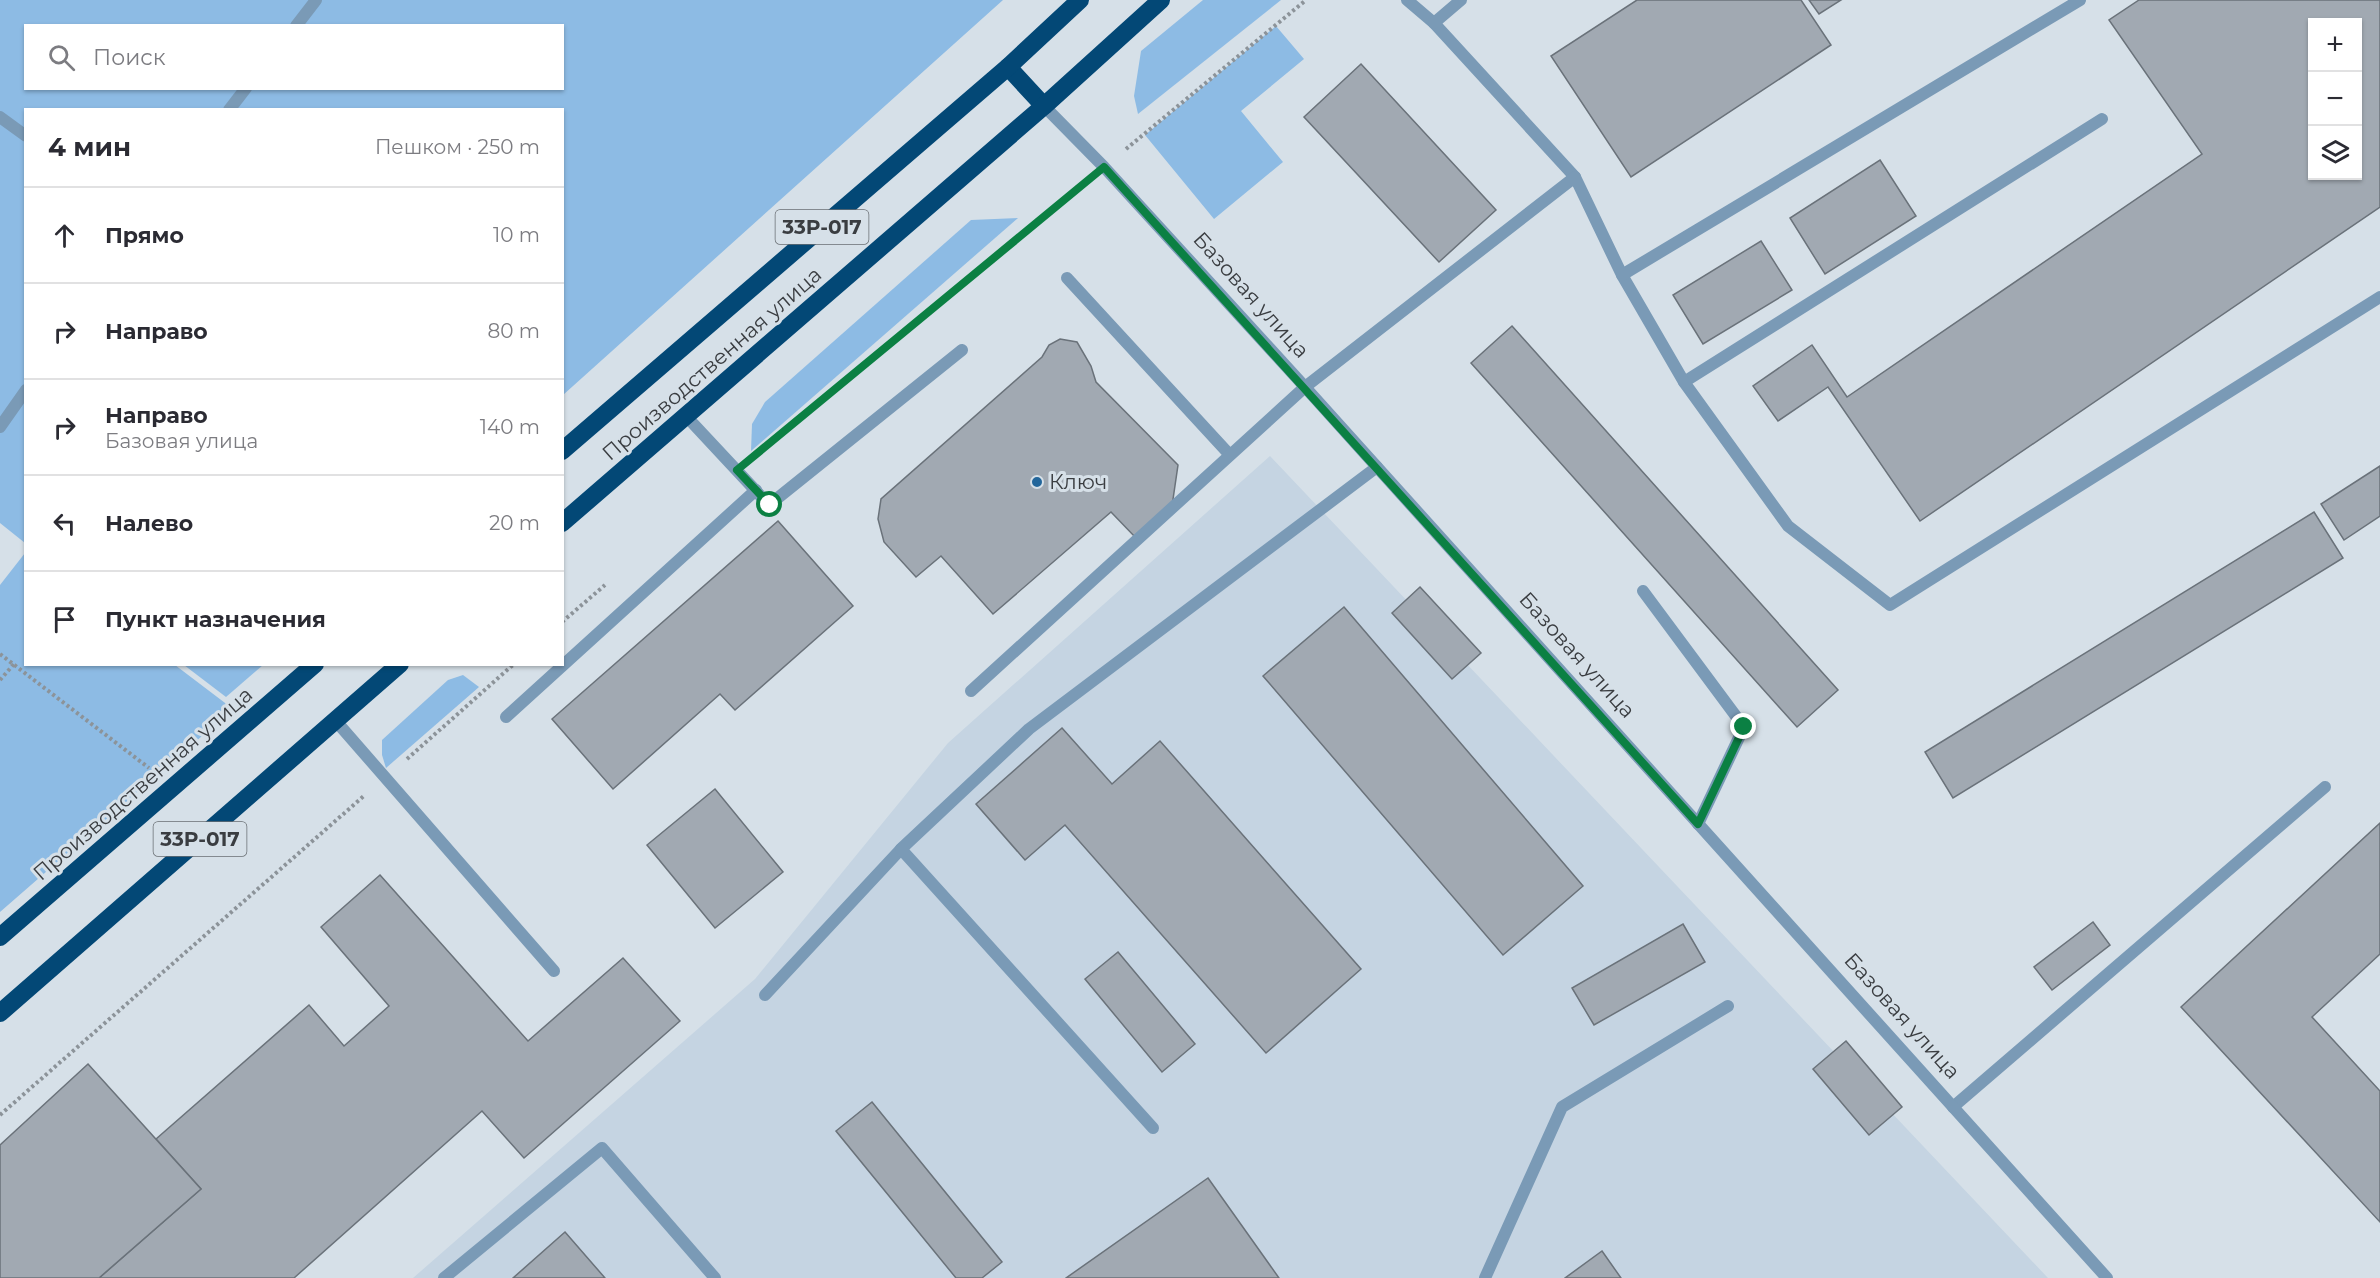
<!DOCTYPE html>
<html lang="ru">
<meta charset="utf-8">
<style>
:root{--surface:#fff;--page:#f2f2f3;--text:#2b2b33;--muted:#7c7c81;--line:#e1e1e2}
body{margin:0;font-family:Montserrat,sans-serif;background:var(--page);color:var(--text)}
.controls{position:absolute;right:18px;top:18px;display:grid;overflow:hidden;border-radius:0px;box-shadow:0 2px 4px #0004}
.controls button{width:54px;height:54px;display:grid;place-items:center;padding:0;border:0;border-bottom:2px solid var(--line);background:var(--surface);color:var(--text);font:30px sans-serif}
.stop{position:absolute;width:18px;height:18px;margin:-14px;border:4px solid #0b8043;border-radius:50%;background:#fff}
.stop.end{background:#0b8043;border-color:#fff;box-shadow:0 2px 6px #0008}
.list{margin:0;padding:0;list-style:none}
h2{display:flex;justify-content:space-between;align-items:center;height:78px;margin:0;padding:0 24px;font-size:26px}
h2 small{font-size:20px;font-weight:400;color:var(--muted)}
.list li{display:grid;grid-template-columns:39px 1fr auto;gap:18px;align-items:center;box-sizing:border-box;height:96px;padding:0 24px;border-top:2px solid var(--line)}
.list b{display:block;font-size:22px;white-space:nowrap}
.list p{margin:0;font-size:20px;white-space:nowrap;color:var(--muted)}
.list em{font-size:20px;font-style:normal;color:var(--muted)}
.icon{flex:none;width:33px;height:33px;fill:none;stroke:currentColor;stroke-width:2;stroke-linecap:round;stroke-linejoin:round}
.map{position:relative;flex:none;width:2380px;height:1278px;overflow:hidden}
.search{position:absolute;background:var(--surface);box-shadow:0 2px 4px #0004;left:24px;top:24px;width:540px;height:66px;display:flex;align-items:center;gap:15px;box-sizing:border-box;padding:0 21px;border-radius:0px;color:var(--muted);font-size:22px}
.panel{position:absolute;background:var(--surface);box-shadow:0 2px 4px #0004;left:24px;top:108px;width:540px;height:558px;border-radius:0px}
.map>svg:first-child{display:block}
.built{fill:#c5d4e2}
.green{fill:#8dbbe4;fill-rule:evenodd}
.building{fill:#a1a9b2;stroke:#6a727a;stroke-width:1.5;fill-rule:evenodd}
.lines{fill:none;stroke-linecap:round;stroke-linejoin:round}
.path{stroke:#8c9399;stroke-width:4;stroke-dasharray:3 3;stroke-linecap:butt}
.lane{stroke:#7a9ab6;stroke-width:12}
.street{stroke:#7a9ab6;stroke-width:12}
.highway{stroke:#034876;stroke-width:18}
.route{stroke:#0b8043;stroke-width:8}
.poi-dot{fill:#22669b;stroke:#d6e0e8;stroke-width:2}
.labels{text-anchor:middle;stroke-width:6;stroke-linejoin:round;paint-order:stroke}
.shield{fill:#d6e0e8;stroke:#696e73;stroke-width:1.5}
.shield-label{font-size:20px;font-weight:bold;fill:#3a3d41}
.street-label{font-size:21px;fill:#3a3d41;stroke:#d6e0e8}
.poi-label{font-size:21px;fill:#3a3d41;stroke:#d6e0e8;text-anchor:start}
</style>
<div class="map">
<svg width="2380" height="1278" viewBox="0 0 2380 1278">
<rect width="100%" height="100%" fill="#d6e0e8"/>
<path class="built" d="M1270 456 2048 1278H413L755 979 948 743Z"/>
<g class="green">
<path d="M0 0H1003L563 395 562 110H26L25 543 0 523ZM26 26H562V88H26Z"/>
<path d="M1203 0H1281L1138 114 1134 96 1141 51Z"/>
<path d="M1276 26 1304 59 1241 111 1283 162 1214 219 1145 135Z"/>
<path d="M1018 218 751 451 752 424 765 402 971 220Z"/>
<path d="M25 553 26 664 175 665 233 709 0 912V585Z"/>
<path d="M184 665H263L226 697Z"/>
<path d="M463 675 479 687 386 768 382 755V740L448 680Z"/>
</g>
<g class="building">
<path d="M1637 0H1801L1831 45 1631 177 1551 56Z"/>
<path d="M1809 0H1841L1819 14Z"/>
<path d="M2139 0H2380V207L1920 521 1828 387 1778 421 1753 386 1812 345 1847 397 2202 154 2109 20ZM2312 22H2358V176H2312Z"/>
<path d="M1361 64 1496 210 1439 262 1304 117Z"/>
<path d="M1880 160 1916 216 1825 274 1790 218Z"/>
<path d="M1761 241 1792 290 1703 344 1673 295Z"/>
<path d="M1512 326 1838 690 1797 727 1471 363Z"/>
<path d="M1060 339 1077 342 1091 366 1096 382 1178 465 1172 506 1136 538 1111 512 993 614 941 556 916 577 884 542 878 519 881 499 1042 357 1049 345Z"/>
<path d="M2380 466V516L2344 540 2321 504Z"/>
<path d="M2314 512 2343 558 1953 798 1925 752Z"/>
<path d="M778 521 853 606 735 710 720 694 613 789 552 719Z"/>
<path d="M1420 587 1481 653 1452 679 1392 613Z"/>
<path d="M1344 607 1583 886 1503 955 1263 676Z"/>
<path d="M1062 728 1112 784 1160 741 1361 969 1266 1053 1065 825 1025 860 976 804Z"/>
<path d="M715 789 783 872 715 928 647 845Z"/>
<path d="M2380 823V954L2312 1017 2380 1091V1222L2181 1007Z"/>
<path d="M380 875 528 1041 623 958 680 1021 524 1158 482 1111 294 1278H99L201 1189 156 1139 309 1005 344 1046 389 1006 321 927Z"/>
<path d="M2093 922 2110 945 2052 990 2034 967Z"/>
<path d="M1683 924 1705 962 1594 1025 1572 988Z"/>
<path d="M1118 952 1195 1044 1162 1072 1085 979Z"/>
<path d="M1846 1041 1902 1107 1869 1135 1813 1069Z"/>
<path d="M88 1064 201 1189 99 1278H0V1145Z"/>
<path d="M872 1102 1002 1262 982 1278H956L836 1131Z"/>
<path d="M1208 1178 1279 1278H1066Z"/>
<path d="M565 1232 605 1278H513Z"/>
<path d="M1602 1251 1621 1278H1565Z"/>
</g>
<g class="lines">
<g class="path">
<path d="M1126 149 1306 0"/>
<path d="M758 452 1083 185"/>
<path d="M562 622 605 585"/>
<path d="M0 654 149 768"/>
<path d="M0 680 14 664"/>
<path d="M407 759 514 664"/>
<path d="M0 1115 365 795"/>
</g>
<g class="lane">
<path d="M1407 0 1434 23 1575 177"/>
<path d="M1434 23 1461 0"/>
<path d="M296 26 316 0"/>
<path d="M229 110 246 88"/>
<path d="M0 117 26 136"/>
<path d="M1622 275 1684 382 2102 119"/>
<path d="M1067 278 1229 454"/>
<path d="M1684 382 1788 526 1890 605 2380 297"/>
<path d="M686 416 769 505 962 350"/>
<path d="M0 427 26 390"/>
<path d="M1643 591 1744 727 1698 824"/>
<path d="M971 691 1305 387 1575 177 1622 275 2080 0"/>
<path d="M506 717 756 490"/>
<path d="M335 720 554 971"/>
<path d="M765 995 901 849"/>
<path d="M1953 1107 2325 787"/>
<path d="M1153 1128 901 849 1029 729 1377 467"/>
<path d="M444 1278 602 1148 715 1278"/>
<path d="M1485 1278 1562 1107 1728 1006"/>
</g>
<path class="street" d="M1044 106 1104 167 1305 387 2107 1278"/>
<g class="highway">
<path d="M1008 67 1044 106"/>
<path d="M562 451 1008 67 1080 0"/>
<path d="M562 523 1044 106 1161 0"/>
<path d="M0 937 315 664"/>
<path d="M0 1013 400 664"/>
</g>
</g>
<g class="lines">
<path class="route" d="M770 505 737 470 1104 167 1698 824 1744 727"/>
</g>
<circle class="poi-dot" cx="1037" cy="482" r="6"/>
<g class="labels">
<g class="shield">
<rect x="775.5" y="210" width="93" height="34" rx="4.5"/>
<rect x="153.5" y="822" width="93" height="34" rx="4.5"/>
</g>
<g class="shield-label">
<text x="822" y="234">33Р-017</text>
<text x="200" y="846">33Р-017</text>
</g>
<g class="street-label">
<text transform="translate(1251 295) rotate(48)" y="7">Базовая улица</text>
<text transform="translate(712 364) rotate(-41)" y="7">Производственная улица</text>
<text transform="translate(1577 655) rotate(48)" y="7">Базовая улица</text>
<text transform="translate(143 784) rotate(-41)" y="7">Производственная улица</text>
<text transform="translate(1902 1016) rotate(48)" y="7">Базовая улица</text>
</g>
<g class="poi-label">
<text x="1049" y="489">Ключ</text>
</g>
</g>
</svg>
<div class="controls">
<button>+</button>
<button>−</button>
<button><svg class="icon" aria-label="layers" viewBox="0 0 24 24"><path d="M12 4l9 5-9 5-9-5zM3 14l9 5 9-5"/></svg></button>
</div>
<div class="stop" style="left:770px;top:505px"></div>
<div class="stop end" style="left:1744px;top:727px"></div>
<div class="search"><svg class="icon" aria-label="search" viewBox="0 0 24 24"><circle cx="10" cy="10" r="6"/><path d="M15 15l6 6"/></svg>Поиск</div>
<section class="panel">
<h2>4 мин<small>Пешком · 250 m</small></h2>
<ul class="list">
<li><svg class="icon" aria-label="ahead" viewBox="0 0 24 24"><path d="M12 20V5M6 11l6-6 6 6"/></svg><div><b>Прямо</b></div><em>10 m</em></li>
<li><svg class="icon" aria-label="right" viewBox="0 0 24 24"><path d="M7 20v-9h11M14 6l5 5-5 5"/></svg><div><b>Направо</b></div><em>80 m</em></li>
<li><svg class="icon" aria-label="right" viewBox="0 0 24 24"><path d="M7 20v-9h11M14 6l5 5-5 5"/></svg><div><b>Направо</b><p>Базовая улица</p></div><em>140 m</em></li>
<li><svg class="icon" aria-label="left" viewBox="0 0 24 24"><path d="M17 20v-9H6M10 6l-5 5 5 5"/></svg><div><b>Налево</b></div><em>20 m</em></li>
<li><svg class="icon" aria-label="arrive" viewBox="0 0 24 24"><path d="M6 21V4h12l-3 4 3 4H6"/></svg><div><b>Пункт назначения</b></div></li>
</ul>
</section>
</div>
